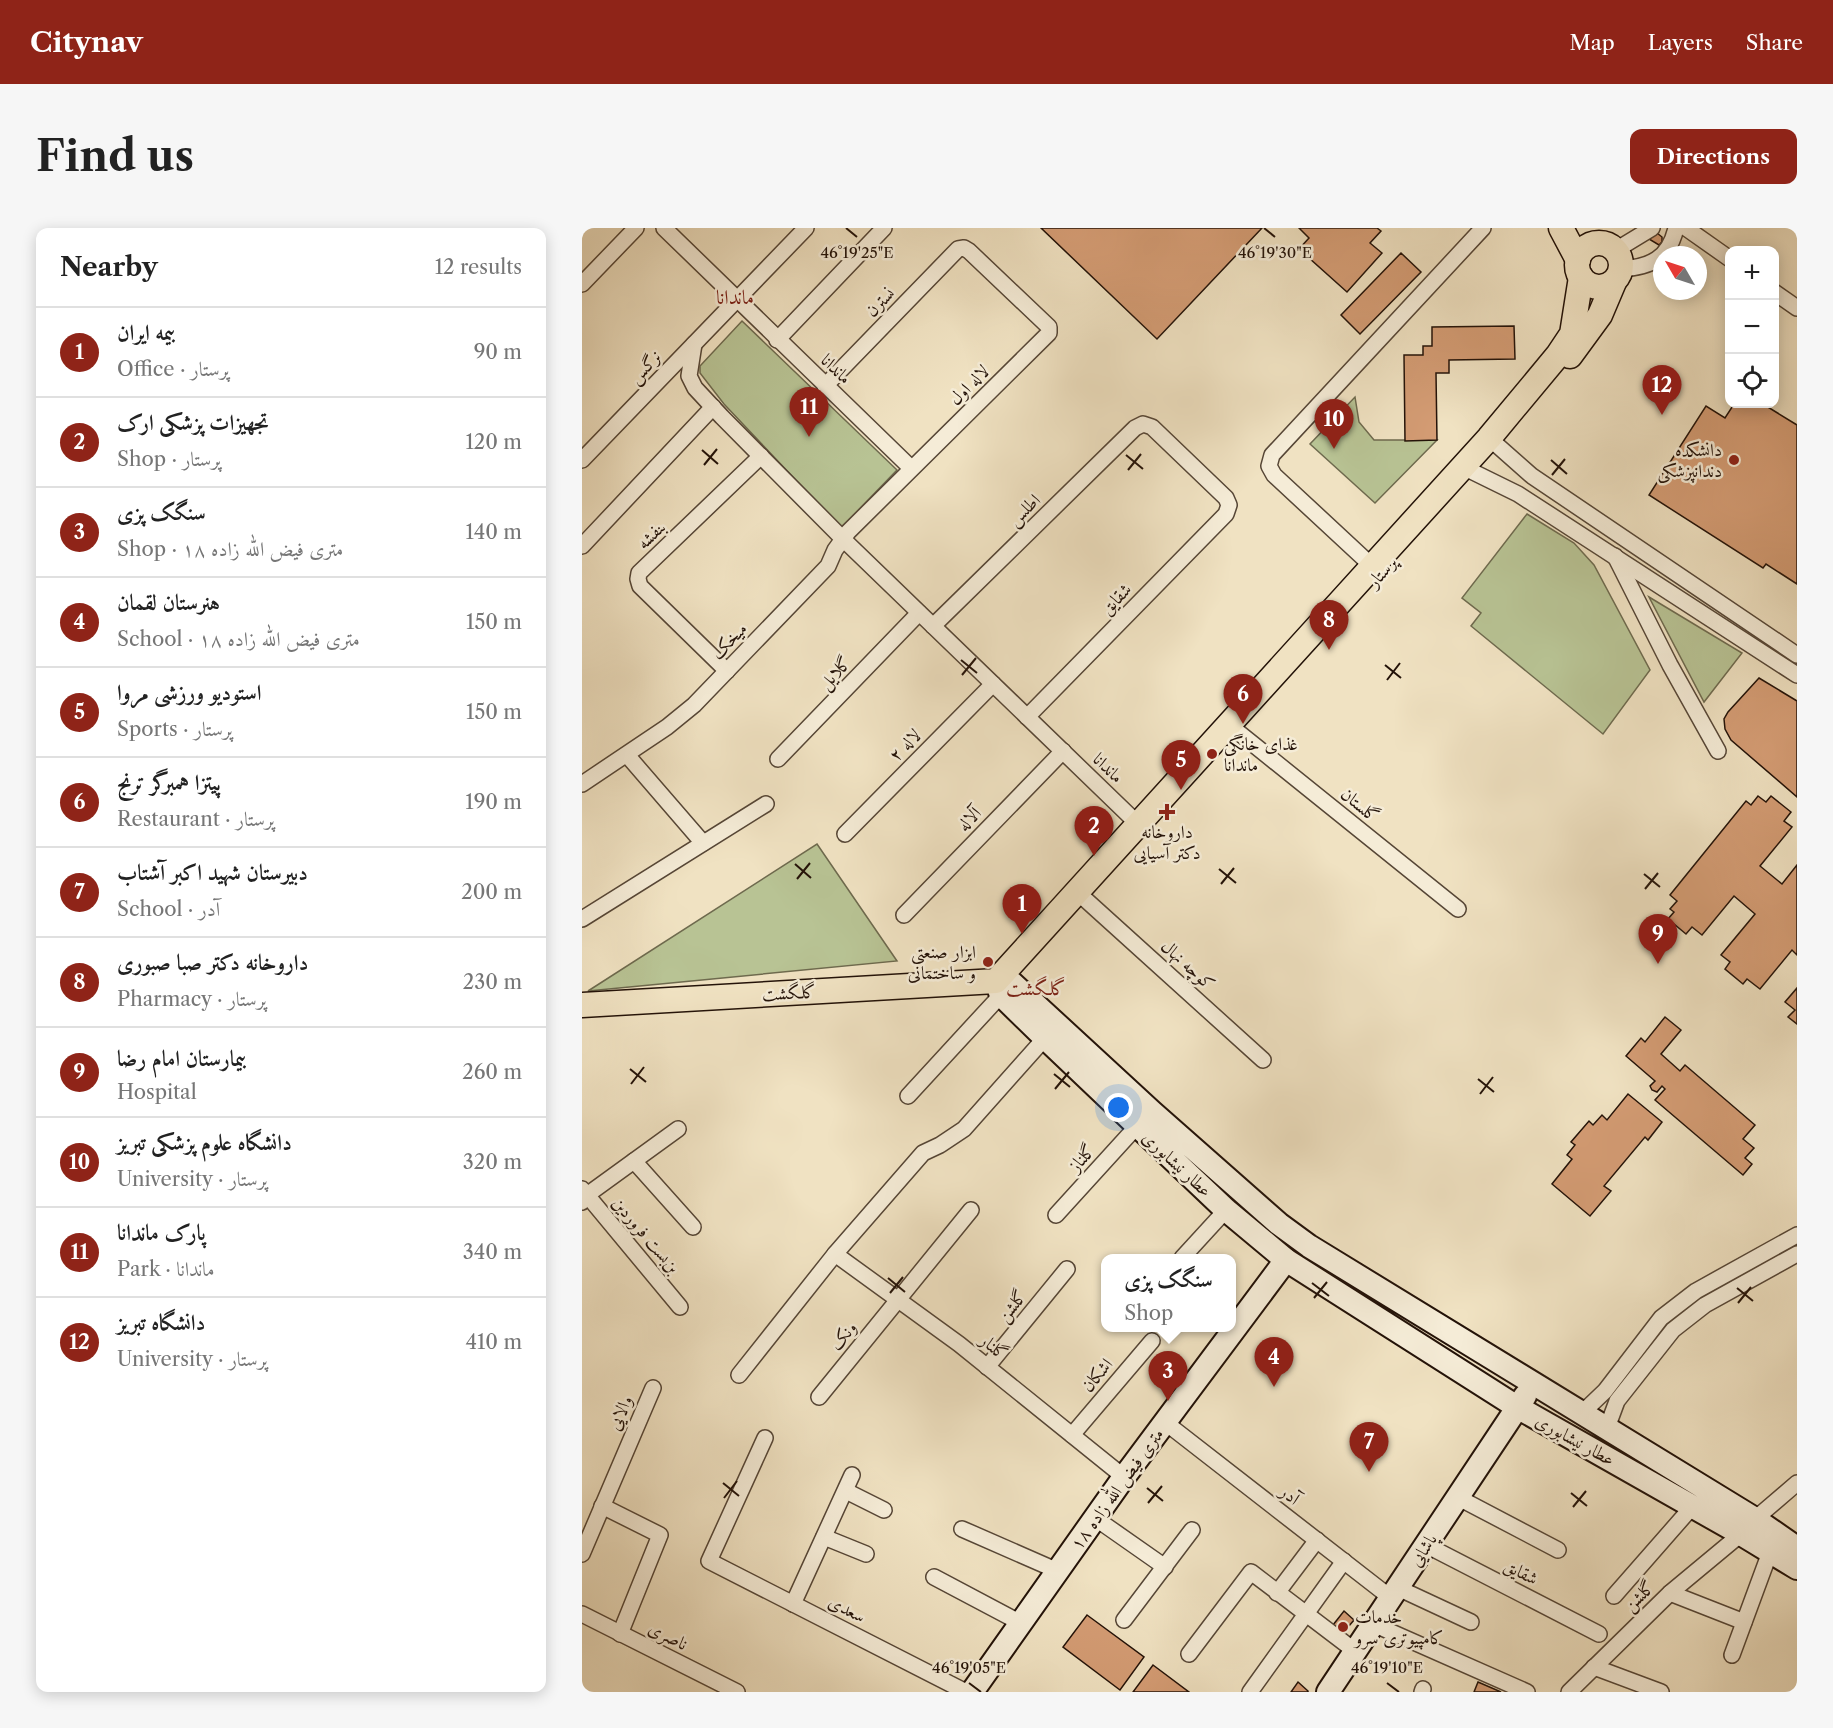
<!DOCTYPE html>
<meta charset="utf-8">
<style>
:root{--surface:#fff;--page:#f6f6f6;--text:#222;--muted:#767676;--line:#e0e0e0;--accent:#8f2418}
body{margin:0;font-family:"Libre Caslon Text",Amiri,serif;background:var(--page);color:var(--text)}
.controls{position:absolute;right:18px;top:18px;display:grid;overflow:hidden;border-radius:12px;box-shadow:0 3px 15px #0003}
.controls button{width:54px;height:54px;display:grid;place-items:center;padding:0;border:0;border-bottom:2px solid var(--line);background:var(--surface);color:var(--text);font:30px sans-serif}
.compass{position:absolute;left:1071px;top:18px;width:54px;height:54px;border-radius:50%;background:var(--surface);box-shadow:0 3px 15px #0003;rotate:309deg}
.you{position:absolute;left:537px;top:880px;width:21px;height:21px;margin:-15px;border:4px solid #fff;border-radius:50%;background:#1a73e8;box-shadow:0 0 0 9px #1a73e833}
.badge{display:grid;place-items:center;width:39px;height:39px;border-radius:50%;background:var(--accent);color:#fff;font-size:20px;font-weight:700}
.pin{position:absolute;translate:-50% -50px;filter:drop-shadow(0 2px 3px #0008)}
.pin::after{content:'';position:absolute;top:32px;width:21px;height:18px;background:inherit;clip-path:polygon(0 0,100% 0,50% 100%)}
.popup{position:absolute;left:519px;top:1026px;width:135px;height:78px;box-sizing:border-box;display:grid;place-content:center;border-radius:12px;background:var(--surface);filter:drop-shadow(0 2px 4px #0005);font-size:20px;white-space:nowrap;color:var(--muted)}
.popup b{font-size:22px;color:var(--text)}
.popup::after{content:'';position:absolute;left:50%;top:100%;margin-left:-12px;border:12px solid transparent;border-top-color:var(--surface)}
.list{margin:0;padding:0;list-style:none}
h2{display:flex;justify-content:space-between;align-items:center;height:78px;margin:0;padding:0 24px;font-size:26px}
h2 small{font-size:20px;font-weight:400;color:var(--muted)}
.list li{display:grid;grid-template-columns:39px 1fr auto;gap:18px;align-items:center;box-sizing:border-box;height:90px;padding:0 24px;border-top:2px solid var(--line)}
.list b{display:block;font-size:22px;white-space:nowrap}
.list p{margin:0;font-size:20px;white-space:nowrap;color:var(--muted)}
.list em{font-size:20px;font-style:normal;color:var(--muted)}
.icon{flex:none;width:33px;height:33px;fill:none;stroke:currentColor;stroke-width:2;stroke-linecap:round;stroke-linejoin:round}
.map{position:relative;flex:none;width:1215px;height:1464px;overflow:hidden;border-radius:12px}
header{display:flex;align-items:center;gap:36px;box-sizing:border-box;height:84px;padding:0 30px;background:var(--accent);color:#fff}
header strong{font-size:28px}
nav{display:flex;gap:33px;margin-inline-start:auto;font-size:21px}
.intro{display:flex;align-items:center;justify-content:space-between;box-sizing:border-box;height:144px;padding:0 36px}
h1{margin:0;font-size:42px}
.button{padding:15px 27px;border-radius:12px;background:var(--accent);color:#fff;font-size:21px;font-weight:700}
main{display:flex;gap:36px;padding:0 36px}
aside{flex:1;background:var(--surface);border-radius:12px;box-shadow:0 3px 15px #0003}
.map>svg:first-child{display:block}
.green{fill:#b8c394;stroke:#6e6a4e;stroke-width:1.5}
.building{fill:#d49c74;stroke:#231208;stroke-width:1.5}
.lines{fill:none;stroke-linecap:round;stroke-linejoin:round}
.street-casing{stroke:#564636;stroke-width:18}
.secondary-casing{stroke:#231208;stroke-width:26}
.primary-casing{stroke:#231208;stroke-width:27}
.street{stroke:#f5ecd7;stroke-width:15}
.secondary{stroke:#f5ecd7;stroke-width:22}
.primary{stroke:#f0e2c2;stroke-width:24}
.ticks{fill:none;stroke:#231208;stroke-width:2}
.poi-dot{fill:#8f2418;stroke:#f5ecd7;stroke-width:2}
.labels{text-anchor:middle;stroke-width:5;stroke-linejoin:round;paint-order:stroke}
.street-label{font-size:18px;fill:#231208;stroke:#f5ecd7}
.poi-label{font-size:18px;fill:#231208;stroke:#f5ecd7;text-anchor:end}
.neighbourhood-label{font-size:20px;fill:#7a1f14;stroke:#f5ecd7}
.ticks-label{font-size:15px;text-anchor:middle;fill:#231208;stroke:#f5ecd7;stroke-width:5;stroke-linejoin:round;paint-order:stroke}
</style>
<header>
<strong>Citynav</strong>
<nav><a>Map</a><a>Layers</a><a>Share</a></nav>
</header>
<div class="intro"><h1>Find us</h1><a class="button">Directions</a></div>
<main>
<aside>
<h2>Nearby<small>12 results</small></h2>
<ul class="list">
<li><span class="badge">1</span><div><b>بیمه ایران</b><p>Office · پرستار</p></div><em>90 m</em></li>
<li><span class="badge">2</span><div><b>تجهیزات پزشکی ارک</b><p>Shop · پرستار</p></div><em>120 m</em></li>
<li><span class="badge">3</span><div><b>سنگک پزی</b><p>Shop · ۱۸ متری فیض الله زاده</p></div><em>140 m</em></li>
<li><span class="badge">4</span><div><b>هنرستان لقمان</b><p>School · ۱۸ متری فیض الله زاده</p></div><em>150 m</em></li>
<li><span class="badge">5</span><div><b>استودیو ورزشی مروا</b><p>Sports · پرستار</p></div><em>150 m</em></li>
<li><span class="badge">6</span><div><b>پیتزا همبرگر ترنج</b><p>Restaurant · پرستار</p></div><em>190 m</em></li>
<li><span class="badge">7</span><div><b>دبیرستان شهید اکبر آشتاب</b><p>School · آدر</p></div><em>200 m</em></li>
<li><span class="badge">8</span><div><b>داروخانه دکتر صبا صبوری</b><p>Pharmacy · پرستار</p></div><em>230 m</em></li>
<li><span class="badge">9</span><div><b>بیمارستان امام رضا</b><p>Hospital</p></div><em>260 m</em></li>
<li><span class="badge">10</span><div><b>دانشگاه علوم پزشکی تبریز</b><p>University · پرستار</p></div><em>320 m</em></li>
<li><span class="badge">11</span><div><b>پارک ماندانا</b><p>Park · ماندانا</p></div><em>340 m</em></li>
<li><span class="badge">12</span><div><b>دانشگاه تبریز</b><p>University · پرستار</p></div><em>410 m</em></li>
</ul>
</aside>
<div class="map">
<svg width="1215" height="1464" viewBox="0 0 1215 1464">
<rect width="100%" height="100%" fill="#f0e2c2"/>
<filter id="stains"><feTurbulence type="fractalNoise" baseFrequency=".00333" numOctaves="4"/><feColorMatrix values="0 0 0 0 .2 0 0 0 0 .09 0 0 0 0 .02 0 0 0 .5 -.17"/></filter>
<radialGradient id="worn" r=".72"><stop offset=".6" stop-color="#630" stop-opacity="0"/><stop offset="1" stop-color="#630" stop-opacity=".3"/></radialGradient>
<g class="green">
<path d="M160 93 315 242 259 300 142 176 118 145V138Z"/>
<path d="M773 169 777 194 792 212H855L793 275 728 216Z"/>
<path d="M945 286 992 315 1012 337 1068 442 1021 506 889 398 899 385 880 370Z"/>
<path d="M1067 369 1160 425 1122 474Z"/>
<path d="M235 616 315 733 6 763Z"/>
</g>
<g class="building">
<path d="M459 0H680L575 111Z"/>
<path d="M717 0H795L799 3 788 15 800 25 765 64 717 21 727 10Z"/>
<path d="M1075 5 1080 9V14L1077 17 1067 11 1070 6Z"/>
<path d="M819 25 839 44 778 106 759 87Z"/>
<path d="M932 98 933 131 867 132V145H854L855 212 823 213 822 127H841V118H850V99Z"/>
<path d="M1152 176H1181L1215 197V356L1184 336 1181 340 1067 267 1124 178 1143 190Z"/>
<path d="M1177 450 1215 473V569L1149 512 1143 501 1142 491 1146 484Z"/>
<path d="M1176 568 1184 574 1189 568 1209 584 1202 593 1210 599 1178 638 1200 656 1215 637V727L1210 722 1178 761 1165 751 1161 756 1143 741 1148 734 1139 727 1173 686 1152 668 1120 707 1110 699 1104 706 1086 691 1092 684 1088 681 1095 673 1088 667 1164 573 1169 577Z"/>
<path d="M1215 760V796L1206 789 1213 782 1203 774Z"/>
<path d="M1083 789 1099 802 1079 826 1098 843 1103 837 1173 897 1161 911 1172 920 1163 930 1170 936 1161 947 1073 872 1083 861 1080 858 1075 864 1070 862 1068 858 1073 853 1044 828 1059 810 1063 814Z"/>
<path d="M1046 866 1080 894 1066 912 1063 909 1022 958 1029 963 1008 988 970 956 990 931 985 927 993 917 989 914 1007 893 1011 897 1020 887 1025 892Z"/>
<path d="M762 1383 772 1392 761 1405 751 1397Z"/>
<path d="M505 1387 562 1429 538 1462 481 1419Z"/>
<path d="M571 1437 607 1464H551Z"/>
<path d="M716 1454 726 1463V1464H709Z"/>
<path d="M896 1454 919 1464H892Z"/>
</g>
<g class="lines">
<g class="street-casing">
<g id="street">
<path d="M82 0 329 240"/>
<path d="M1104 0 1148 31"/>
<path d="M1034 22 1070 0"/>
<path d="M1039 41C1068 39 1087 31 1094 0"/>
<path d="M0 56 54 0"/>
<path d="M1192 64 1215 80"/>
<path d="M195 112 302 0"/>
<path d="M112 116 107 148 113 160 140 189 261 311 556 596"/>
<path d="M907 210 950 248 1215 427"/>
<path d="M0 232 224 0"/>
<path d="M881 239 936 266 1215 447"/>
<path d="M0 318 131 179"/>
<path d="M1033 328 1088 437 1136 523"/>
<path d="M790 338 692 247 687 238 690 227 901 0"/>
<path d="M351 398 553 200 561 196 570 199 644 270 647 277 644 286 445 489"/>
<path d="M145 443 58 358 56 351 57 345 179 228"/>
<path d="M656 504 876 681"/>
<path d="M45 527 121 615"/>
<path d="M196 531 337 385"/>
<path d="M0 556 85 499 112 477 246 338 253 322 266 304 467 105V99L387 23 382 20 376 21 243 158"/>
<path d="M263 606 411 456"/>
<path d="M504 672 681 832"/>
<path d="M322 687 481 523"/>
<path d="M0 691 184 576"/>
<path d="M326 868 419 767"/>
<path d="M52 933 111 999"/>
<path d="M0 961 98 1079"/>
<path d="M0 974 5 967 96 901"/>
<path d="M474 987 555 898"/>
<path d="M253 1026 377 1116 542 1249"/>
<path d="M600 1030 644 982"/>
<path d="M405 1139 485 1041"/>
<path d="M157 1147 253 1026 341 925 358 917 382 901 463 810"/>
<path d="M237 1169 389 982"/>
<path d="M1000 1185 1023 1163 1079 1090 1114 1063 1215 1007"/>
<path d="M584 1195 809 1370"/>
<path d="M1025 1200 1035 1173 1091 1102 1123 1077 1215 1026"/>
<path d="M490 1207 570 1113"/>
<path d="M183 1210 127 1333 384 1464"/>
<path d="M264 1263 302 1282"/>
<path d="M875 1269 976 1322"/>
<path d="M20 1278 78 1307 38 1406"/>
<path d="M513 1290 583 1339"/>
<path d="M1173 1291 1215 1255"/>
<path d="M380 1301 476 1343"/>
<path d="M242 1309 284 1326"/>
<path d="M844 1317 1017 1406"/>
<path d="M0 1326 71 1160"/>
<path d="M352 1349 439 1395"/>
<path d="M816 1360 889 1394"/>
<path d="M695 1365 735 1312"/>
<path d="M1088 1365 1162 1394"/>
<path d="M1032 1368 1110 1279"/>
<path d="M211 1376 270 1247"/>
<path d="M0 1386 155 1464"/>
<path d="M542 1392 610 1302"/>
<path d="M791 1396 945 1464"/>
<path d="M607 1426 669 1344 773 1423"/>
<path d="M1150 1427 1188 1324"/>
<path d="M1012 1439 1079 1464"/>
<path d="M668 1464 762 1333"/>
<path d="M840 1464 841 1461"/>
<path d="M987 1464 1088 1365 1159 1306"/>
</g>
</g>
<g class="secondary-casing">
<g id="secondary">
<path d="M1215 1320 1173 1291 727 1018 697 996 570 884 430 755 414 753 419 767 463 810 644 982 704 1032 935 1179 1159 1306 1215 1340"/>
<path d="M390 1464 542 1249 704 1032"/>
<path d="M746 1464 943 1168"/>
</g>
</g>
<g class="primary-casing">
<g id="primary">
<path d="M979 0 996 32"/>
<circle cx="1017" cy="37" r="22"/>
<path d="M988 128 1018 87 1032 54"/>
<path d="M0 777 414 753 907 210 976 127 990 106 999 49"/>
</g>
</g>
<use href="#street" class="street"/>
<use href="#secondary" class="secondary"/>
<use href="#primary" class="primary"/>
</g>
<path class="ticks" d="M264 0 275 9M682 0 693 9M120 222 136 236M544 227 561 241M969 232 985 246M122 237 135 221M546 242 559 226M970 247 983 231M379 432 395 445M803 437 819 450M380 447 394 430M805 452 818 435M213 636 229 650M637 641 654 655M1062 646 1078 659M215 651 228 635M639 656 652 640M1063 661 1076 645M48 841 64 854M472 846 488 859M896 851 912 864M49 856 62 839M473 861 487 844M898 866 911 849M306 1050 323 1064M730 1055 747 1068M1155 1060 1171 1073M308 1065 321 1049M732 1070 745 1054M1156 1075 1169 1059M141 1255 157 1268M565 1260 581 1273M989 1265 1005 1278M142 1270 155 1253M566 1275 580 1258M991 1279 1004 1263M387 1455 399 1464M805 1455 817 1464"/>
<g class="poi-dot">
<circle cx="1152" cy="232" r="6"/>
<circle cx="630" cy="526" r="6"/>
<path d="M582 575h6v6h6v6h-6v6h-6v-6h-6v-6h6z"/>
<circle cx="406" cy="734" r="6"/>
<circle cx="761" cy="1399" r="6"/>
</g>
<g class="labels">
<g class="street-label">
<text transform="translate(298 74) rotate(-46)" y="6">نسترن</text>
<text transform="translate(63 139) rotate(-46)" y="6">نرگس</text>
<text transform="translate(254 141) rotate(44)" y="6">ماندانا</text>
<text transform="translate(387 157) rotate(-45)" y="6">لاله اول</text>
<text transform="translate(442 282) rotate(-44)" y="6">اطلس</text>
<text transform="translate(69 307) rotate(-44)" y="6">بنفشه</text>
<text transform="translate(800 344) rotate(-48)" y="6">پرستار</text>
<text transform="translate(534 371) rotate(-46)" y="6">شقایق</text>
<text transform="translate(147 413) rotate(-46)" y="6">میخک</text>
<text transform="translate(253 445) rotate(-46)" y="6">گلایل</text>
<text transform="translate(323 517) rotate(-45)" y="6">لاله ۲</text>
<text transform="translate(526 540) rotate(44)" y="6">ماندانا</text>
<text transform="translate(778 577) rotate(39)" y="6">گلستان</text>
<text transform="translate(387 591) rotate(-46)" y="6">آلاله</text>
<text transform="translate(606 737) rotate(42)" y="6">کوچه نهال</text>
<text transform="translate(207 765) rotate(-3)" y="6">گلگشت</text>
<text transform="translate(500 930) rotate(-48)" y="6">گلناز</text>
<text transform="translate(595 936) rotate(43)" y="6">عطار نیشابوری</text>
<text transform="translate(64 1007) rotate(50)" y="6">بن‌بست فروردین</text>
<text transform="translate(430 1078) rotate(-51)" y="6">گلشن</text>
<text transform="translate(261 1108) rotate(-51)" y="6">ونک</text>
<text transform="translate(412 1119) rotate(39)" y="6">گلنار</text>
<text transform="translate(515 1147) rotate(-50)" y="6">اشکان</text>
<text transform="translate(38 1185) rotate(-67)" y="6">والایی</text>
<text transform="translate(993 1212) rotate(29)" y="6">عطار نیشابوری</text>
<text transform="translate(535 1261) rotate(-54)" y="6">۱۸ متری فیض الله زاده</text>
<text transform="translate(708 1267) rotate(38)" y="6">آدر</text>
<text transform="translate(841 1322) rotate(-57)" y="6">پاشایی</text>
<text transform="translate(939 1344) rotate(27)" y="6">شقایق</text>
<text transform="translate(1057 1368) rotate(-44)" y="6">گلشن</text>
<text transform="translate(265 1381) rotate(27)" y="6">سعدی</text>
<text transform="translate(86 1408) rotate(27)" y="6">ناصری</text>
</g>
<g class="poi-label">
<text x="1140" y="228">دانشکده<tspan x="1140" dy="21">دندانپزشکی</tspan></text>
<text x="642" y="522" text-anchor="start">غذای خانگی<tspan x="642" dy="21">ماندانا</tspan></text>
<text x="585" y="610" text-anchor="middle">داروخانه<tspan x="585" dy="21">دکتر آسیایی</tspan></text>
<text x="394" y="730">ابزار صنعتی<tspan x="394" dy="21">و ساختمانی</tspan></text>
<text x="773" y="1395" text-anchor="start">خدمات<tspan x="773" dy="21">کامپیوتری سرو</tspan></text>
</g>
<g class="neighbourhood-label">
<text x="153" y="76">ماندانا</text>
<text x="454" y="767">گلگشت</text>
</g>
</g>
<g class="ticks-label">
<text x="275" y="30">46°19'25"E</text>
<text x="693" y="30">46°19'30"E</text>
<text x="387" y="1445">46°19'05"E</text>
<text x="805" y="1445">46°19'10"E</text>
</g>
<rect width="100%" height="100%" filter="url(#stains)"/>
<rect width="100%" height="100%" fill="url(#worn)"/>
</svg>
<div class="controls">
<button>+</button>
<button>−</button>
<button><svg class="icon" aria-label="locate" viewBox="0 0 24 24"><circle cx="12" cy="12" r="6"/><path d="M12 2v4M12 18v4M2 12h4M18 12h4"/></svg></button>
</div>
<svg class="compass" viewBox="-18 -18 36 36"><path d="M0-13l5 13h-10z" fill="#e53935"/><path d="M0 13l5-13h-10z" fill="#767676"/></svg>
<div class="you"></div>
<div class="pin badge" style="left:440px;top:706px">1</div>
<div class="pin badge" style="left:512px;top:628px">2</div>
<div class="pin badge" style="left:586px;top:1173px">3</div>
<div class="popup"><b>سنگک پزی</b>Shop</div>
<div class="pin badge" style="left:692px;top:1159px">4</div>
<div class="pin badge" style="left:599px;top:562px">5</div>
<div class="pin badge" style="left:661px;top:496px">6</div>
<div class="pin badge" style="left:787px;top:1244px">7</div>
<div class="pin badge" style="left:747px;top:422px">8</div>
<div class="pin badge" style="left:1076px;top:736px">9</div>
<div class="pin badge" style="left:752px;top:221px">10</div>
<div class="pin badge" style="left:227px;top:209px">11</div>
<div class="pin badge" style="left:1080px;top:187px">12</div>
</div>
</main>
